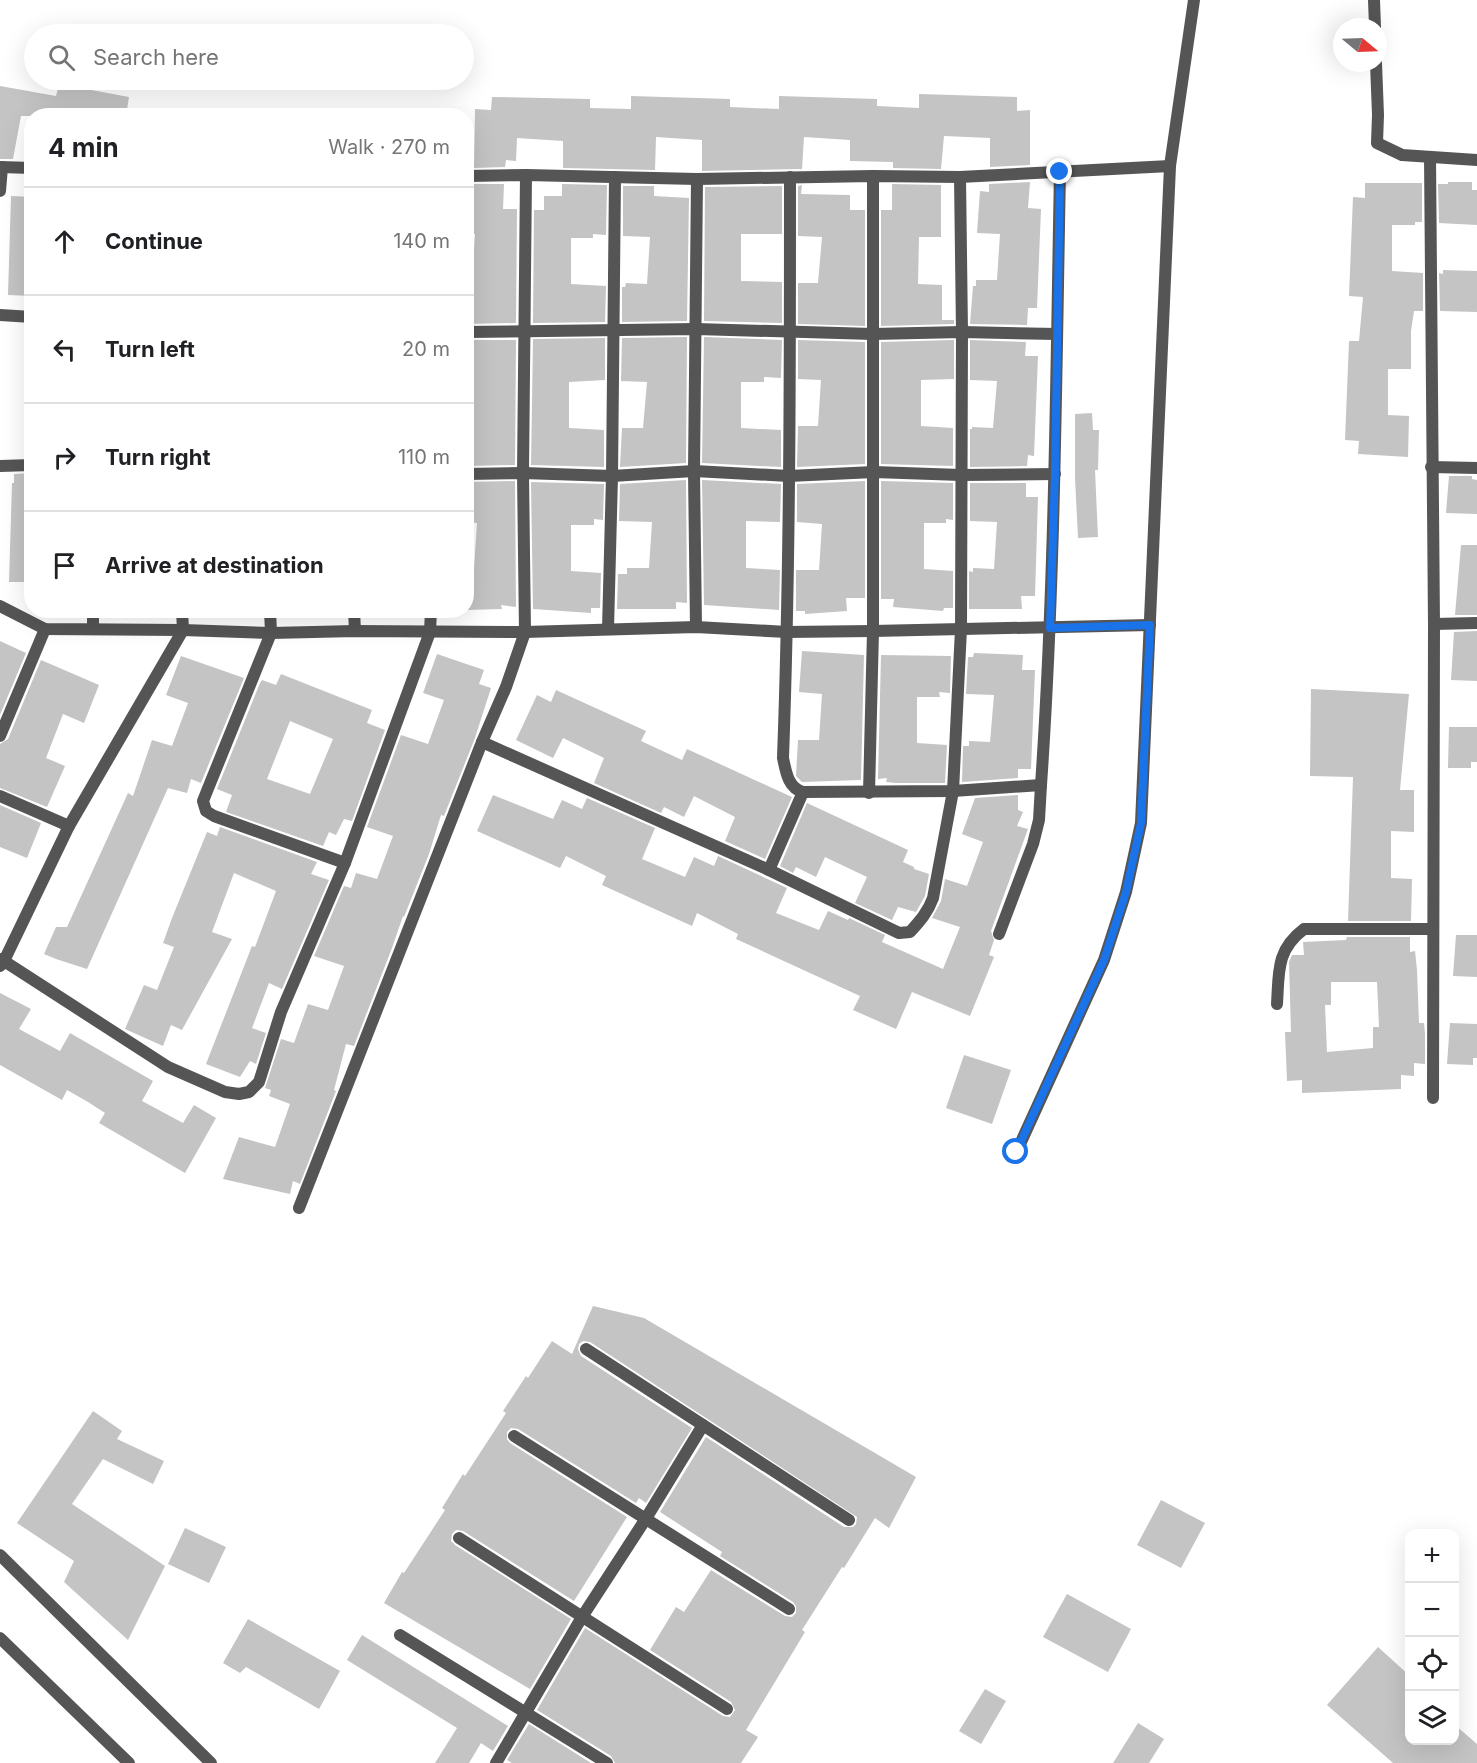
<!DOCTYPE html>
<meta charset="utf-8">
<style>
:root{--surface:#fff;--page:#f6f6f6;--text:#202124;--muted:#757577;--line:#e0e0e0}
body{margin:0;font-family:Inter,sans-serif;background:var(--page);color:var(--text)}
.controls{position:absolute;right:18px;bottom:18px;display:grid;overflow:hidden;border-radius:12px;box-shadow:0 6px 24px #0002}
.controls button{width:54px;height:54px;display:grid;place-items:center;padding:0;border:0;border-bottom:2px solid var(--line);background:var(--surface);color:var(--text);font:30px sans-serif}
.compass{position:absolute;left:1333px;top:18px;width:54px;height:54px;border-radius:50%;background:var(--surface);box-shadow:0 6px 24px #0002;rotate:109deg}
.stop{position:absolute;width:18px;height:18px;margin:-14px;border:4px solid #1a73e8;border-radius:50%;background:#fff}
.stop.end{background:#1a73e8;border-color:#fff;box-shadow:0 2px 6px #0008}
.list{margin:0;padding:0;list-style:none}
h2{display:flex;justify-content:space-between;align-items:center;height:78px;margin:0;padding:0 24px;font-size:26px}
h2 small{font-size:20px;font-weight:400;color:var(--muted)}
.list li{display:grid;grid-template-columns:39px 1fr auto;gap:18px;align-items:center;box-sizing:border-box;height:108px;padding:0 24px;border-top:2px solid var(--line)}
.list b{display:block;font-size:22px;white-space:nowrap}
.list em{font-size:20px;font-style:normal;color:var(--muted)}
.icon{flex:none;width:33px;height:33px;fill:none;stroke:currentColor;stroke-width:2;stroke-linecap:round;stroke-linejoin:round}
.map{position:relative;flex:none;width:1477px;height:1763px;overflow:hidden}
.search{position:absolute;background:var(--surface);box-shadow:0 6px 24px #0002;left:24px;top:24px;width:450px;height:66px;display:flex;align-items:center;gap:15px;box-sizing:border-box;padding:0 21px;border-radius:33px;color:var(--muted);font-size:22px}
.panel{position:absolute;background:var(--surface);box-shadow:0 6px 24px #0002;left:24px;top:108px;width:450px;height:510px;border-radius:24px}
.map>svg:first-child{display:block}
.building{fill:#c4c4c4;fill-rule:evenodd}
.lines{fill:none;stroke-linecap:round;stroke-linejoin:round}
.minor{stroke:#555;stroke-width:12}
.tertiary{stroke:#555;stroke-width:12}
.route{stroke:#1a73e8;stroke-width:8}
</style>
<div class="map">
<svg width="1477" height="1763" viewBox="0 0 1477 1763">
<rect width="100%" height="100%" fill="#fff"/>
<g class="building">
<path d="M59 84 129 97 126 116H21L13 159H0V86L56 96Z"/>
<path d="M919 94 1017 97V111L1030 110V165L990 167V138L944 136 941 169 893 168V162L850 161V140L804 137 802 169 702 171V140L656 137 655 170 563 168V141L517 138 516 161 506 160 505 167 474 168 475 109 491 110 492 97 590 99V108L631 109V96L730 99V107L779 109V96L877 99V106L919 108Z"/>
<path d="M1030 182 1028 208 1041 209 1037 308H1028L1027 325 970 324 973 286H976V280H997L1000 234 977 233 980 191 989 192V184Z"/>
<path d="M1448 182H1472V190H1477V225L1439 223 1438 184H1448Z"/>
<path d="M1365 183H1422V222H1415V225H1392V271L1423 273V311H1414L1411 331V369H1388V415L1409 416 1408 457 1358 454 1359 441 1345 440 1349 341H1359L1363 297 1349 296 1353 197 1365 198Z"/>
<path d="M473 184H504L503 209H517L516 323 466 324V280H472L475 234H466V192H473Z"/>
<path d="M562 184 607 185 606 235 593 234V238H571V284L606 286 605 322 533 323 534 210H544V196H562Z"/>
<path d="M892 184 941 185V237H919L918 284 942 285V320H954V324L881 326V210H892Z"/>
<path d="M802 185 801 194 850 195V210H865V326L798 324V283H818L822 237 798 236V186Z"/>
<path d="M623 186H654V196L689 198 687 321 622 322V287H625L626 283 647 284 650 237 623 236Z"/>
<path d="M782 186V234H741V281L782 282V323L704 321 705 187Z"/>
<path d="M11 196 32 197V296L8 295Z"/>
<path d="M1443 270 1477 271V312L1440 311 1439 273 1443 274Z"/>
<path d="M687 337 686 463 620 467 622 428H643L647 382 621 381 622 338Z"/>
<path d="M704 337 782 340 781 378 764 377V382H741V428L781 430V467L702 463Z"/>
<path d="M605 338V380L569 382V428L604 430V467L531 465 533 339Z"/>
<path d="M466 340H516L515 465 466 466V426H470L474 379H466Z"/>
<path d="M798 340 865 342V464L797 467 798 426H818L821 380 798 379Z"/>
<path d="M954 340V379L921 380V426L953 428V466L881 464V342Z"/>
<path d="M970 340 1026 342 1025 356H1038L1034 456 1028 455 1027 466 970 467V429H972V427L993 428 997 381 970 380Z"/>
<path d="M1092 413 1093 430H1099L1098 470H1095L1098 537 1078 538 1075 478V414Z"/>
<path d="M32 473V582H9L12 483H14V474Z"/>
<path d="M1449 476H1472V479L1477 480V514L1446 513Z"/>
<path d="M686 480 687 603 676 602V609H617L618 574H627V568H649L652 522 619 521 620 484Z"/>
<path d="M702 480 781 484 780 522 746 521V568L780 570 779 610 704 605Z"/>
<path d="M515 481 516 607 501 605 502 609 466 610V569H474L477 523 466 522V482Z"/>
<path d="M865 481V598H846L847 611 805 614V611H796V570H819L822 524 797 522V484Z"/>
<path d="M881 481 953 483V520L946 519V523H924V569L953 571V608H944L943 611 893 607 894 599H881Z"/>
<path d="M531 482 604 484 603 520 594 519V525H571V571L601 573 600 608H591V613L533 609Z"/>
<path d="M970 483H1026V497H1038L1035 596H1021L1022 609H969V571L973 572V568L994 569 997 522 970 521Z"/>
<path d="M1461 545H1477V615H1455Z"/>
<path d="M1477 631V681L1451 680 1454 632Z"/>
<path d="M0 641 26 653 0 715Z"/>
<path d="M802 651 864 655 861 780 802 782 796 776 798 740H819L822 694 799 692Z"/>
<path d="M974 653 1023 655 1022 670H1035L1031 769H1018V778L962 782 963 746H969V741L990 742 994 695 966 694 968 657H973Z"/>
<path d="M437 654 484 670 479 684 491 688 475 738 444 816 441 815 429 854 404 917 403 916 392 948 354 1046 346 1044 334 1090 336 1091 300 1184 293 1181 290 1194 223 1179 239 1137 275 1147 290 1104 269 1096 271 1090 265 1088 281 1039 294 1043 308 1004 328 1010 344 966 314 956 344 886 351 888 356 873 377 879 393 836 367 827 401 735 428 744 444 700 423 693Z"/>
<path d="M881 655 951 656 950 693 939 692 940 697H917V743L947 745 945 783H896L886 782 887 778 878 779Z"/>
<path d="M181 656 244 678 201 783 191 779 187 793 168 788 87 969 56 959 44 954 56 927H67L128 793 133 796 152 740 172 746 188 703 166 695Z"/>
<path d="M41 660 99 685 84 723 63 714 46 758 65 766 47 807 0 788V744L8 739Z"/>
<path d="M281 674 372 710 367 723 385 730 352 821 344 819 336 835 329 832 323 846 226 812 232 795 217 789 260 683 262 680 276 685ZM290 721 333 739 310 794 267 779Z"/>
<path d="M1311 689 1409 694 1400 790H1414V832L1391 831V878L1412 879 1411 921H1348L1353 777 1310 776Z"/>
<path d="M556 690 646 731 641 741 682 760 687 749 792 797 765 859 725 841 735 817 694 796 684 817 664 807 661 813 594 783 604 758 563 738 553 758 516 740 537 695 551 702Z"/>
<path d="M1449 727H1477V762H1471V768H1448Z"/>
<path d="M493 795 553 819 562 800 582 809 587 798 655 828 642 859 685 877 694 857 714 866 718 856 787 888 776 913 819 930 828 911 848 920 849 918 885 935 882 942 943 969 960 927 932 918 941 901 945 879 967 886 983 842 962 834 975 798 1018 795V810L1023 812 1017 826 1028 829 991 931 994 940 989 955 994 957 970 1016 912 992 896 1029 853 1010 860 996 736 939 738 934 697 913 692 926 602 885 606 876 566 856 560 868 477 831Z"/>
<path d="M807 803 908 850 903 862 914 867V869L929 874 925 896 916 912 898 907 892 920 855 903 867 877 825 857 816 877 796 867 793 873 780 866Z"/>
<path d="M0 805 41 823 27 858 0 847Z"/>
<path d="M220 827 317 862 311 874 329 880 282 989 269 983 252 1028 266 1033 256 1064 250 1061 240 1077 206 1064 252 946 255 947 276 891 234 873 212 932 232 939 182 1030 171 1025 163 1046 125 1029 144 985 157 990 174 947 163 943 172 918 207 832 217 836Z"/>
<path d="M1456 935H1477V977L1453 976Z"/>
<path d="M1347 937H1410V952L1415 951 1417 970 1419 1023H1424L1425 1034V1064L1414 1063V1076L1401 1075V1089L1302 1093V1080L1287 1081 1285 1032H1291L1289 962 1292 955H1304L1303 942 1346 940ZM1331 982H1377L1379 1027H1373V1048L1327 1052 1325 1005H1331Z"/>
<path d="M0 993 31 1009 19 1029 60 1051 70 1033 153 1081 142 1101 183 1123 194 1105 216 1118 185 1173 99 1123 105 1113 88 1102 67 1090 62 1100 0 1065Z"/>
<path d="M1450 1023 1477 1024V1058H1473V1065L1447 1064Z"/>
<path d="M964 1055 1011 1070 992 1124 946 1108Z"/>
<path d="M593 1306 644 1318 916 1477 889 1528 875 1518 844 1568 842 1567 802 1630 805 1632 746 1730 758 1737 741 1763H615L611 1756 537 1710 585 1628 723 1716 730 1717 735 1710 731 1702 650 1650 676 1607 684 1612 711 1570 785 1616 792 1617 796 1613V1606L793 1602 720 1556 722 1552 660 1512 706 1437 844 1527H853L856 1524 857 1517 590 1342 583 1341 579 1344 578 1349 581 1356 692 1428 646 1503 639 1498 636 1503 518 1429 511 1428 507 1432V1439L510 1443 627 1517 574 1601 463 1531 456 1530 452 1534 451 1541 455 1545 571 1619 530 1689 384 1603 402 1572 404 1573 445 1510 442 1508 463 1474 465 1476 506 1413 503 1411 526 1376 528 1378 552 1341 572 1354Z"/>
<path d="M93 1411 122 1431 117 1439 164 1461 153 1484 103 1459 72 1504 165 1566 128 1640 64 1582 74 1561 17 1523Z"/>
<path d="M1161 1500 1205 1523 1181 1568 1137 1545Z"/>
<path d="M185 1528 226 1547 209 1583 168 1564Z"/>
<path d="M1067 1594 1131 1629 1108 1672 1043 1637Z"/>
<path d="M248 1619 340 1671 319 1709 246 1667 240 1673 223 1663Z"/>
<path d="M362 1635 508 1726 493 1751 481 1743 469 1763H435L457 1728 347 1660Z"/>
<path d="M1378 1647 1410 1676V1740H1455V1725L1477 1744V1763H1393L1327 1705Z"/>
<path d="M985 1689 1006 1701 981 1744 959 1731Z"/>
<path d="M1138 1723 1164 1739 1149 1763H1113Z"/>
<path d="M529 1724 591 1763H512L507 1760Z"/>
</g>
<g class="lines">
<g class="minor">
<path d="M1374 0 1375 27"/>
<path d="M1376 63 1378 115 1377 143 1402 155 1477 160"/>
<path d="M1430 157 1434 624 1433 1098"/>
<path d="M0 167 32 168"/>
<path d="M466 176 526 175 697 179 873 176 960 177 1170 166"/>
<path d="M790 177C790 371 790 565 783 758 786 772 788 788 803 792L953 791 1041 785 1039 820 1033 844 999 934"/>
<path d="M0 191 2 167"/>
<path d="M0 315 32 317"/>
<path d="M466 332 696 329 873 334 962 332 1057 334"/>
<path d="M0 466 32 465"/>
<path d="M1431 467 1477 468"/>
<path d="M466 474 523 473 612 476 694 471 789 476 874 472 961 475 1055 474"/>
<path d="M0 606 45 629 183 630 271 633 355 631 525 632 696 627 787 632 873 631 1150 625"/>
<path d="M93 610V628"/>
<path d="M270 610 271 633 207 791 203 801 206 811 214 816 345 863"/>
<path d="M354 610 355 631"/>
<path d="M1434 624 1477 623"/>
<path d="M696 627 694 471 697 179"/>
<path d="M608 629 612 476 615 177"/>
<path d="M0 736 45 629"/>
<path d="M482 742 769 870 899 933 910 932C920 921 928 912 933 898L953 791 961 629 962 332 960 177"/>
<path d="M1041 785C1055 581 1056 377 1060 172"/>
<path d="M869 793 873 631V176"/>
<path d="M0 796 69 826"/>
<path d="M769 870 803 792"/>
<path d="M0 959 4 961 69 826 183 630 182 610"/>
<path d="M0 966 4 961 168 1067 225 1092 239 1094 249 1092 259 1082 281 1012 345 863 430 632 431 610"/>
<path d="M1277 1004C1279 972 1276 950 1304 929H1433"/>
<path d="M1016 1153 1104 960 1126 892 1141 823 1170 166 1194 0"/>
<path d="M299 1208 482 742 506 687 525 632 523 473 526 175"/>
<path d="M586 1349 849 1520"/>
<path d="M514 1436 789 1609"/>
<path d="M459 1538 727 1709"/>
<path d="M400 1635 607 1763"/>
<path d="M496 1763 582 1617 645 1520 703 1425"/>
</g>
<g class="tertiary">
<path d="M0 1555 211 1763"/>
<path d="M0 1638 129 1763"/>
</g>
</g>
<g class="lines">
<path class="route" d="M1016 1152 1104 960 1126 892 1141 823 1150 625 1050 628 1055 474 1060 172"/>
</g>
</svg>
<div class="controls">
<button>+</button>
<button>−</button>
<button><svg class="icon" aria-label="locate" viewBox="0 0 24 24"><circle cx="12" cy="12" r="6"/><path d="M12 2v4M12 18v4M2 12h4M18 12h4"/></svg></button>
<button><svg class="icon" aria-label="layers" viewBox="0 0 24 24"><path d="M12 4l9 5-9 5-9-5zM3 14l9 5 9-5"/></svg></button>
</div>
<svg class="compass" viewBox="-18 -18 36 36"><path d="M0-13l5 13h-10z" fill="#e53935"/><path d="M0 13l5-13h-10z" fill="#757577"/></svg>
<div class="stop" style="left:1016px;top:1152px"></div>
<div class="stop end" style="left:1060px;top:172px"></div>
<div class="search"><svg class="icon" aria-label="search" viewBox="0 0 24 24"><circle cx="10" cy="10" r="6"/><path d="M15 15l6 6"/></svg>Search here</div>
<section class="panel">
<h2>4 min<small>Walk · 270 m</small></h2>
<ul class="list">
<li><svg class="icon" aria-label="ahead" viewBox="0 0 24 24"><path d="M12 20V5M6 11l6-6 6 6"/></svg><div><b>Continue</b></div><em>140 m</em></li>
<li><svg class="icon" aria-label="left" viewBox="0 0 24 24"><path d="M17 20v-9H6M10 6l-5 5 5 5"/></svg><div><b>Turn left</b></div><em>20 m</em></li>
<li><svg class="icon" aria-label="right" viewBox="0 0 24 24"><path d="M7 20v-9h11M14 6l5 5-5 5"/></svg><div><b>Turn right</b></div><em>110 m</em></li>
<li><svg class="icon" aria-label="arrive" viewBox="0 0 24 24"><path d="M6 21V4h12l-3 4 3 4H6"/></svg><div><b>Arrive at destination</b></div></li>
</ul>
</section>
</div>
